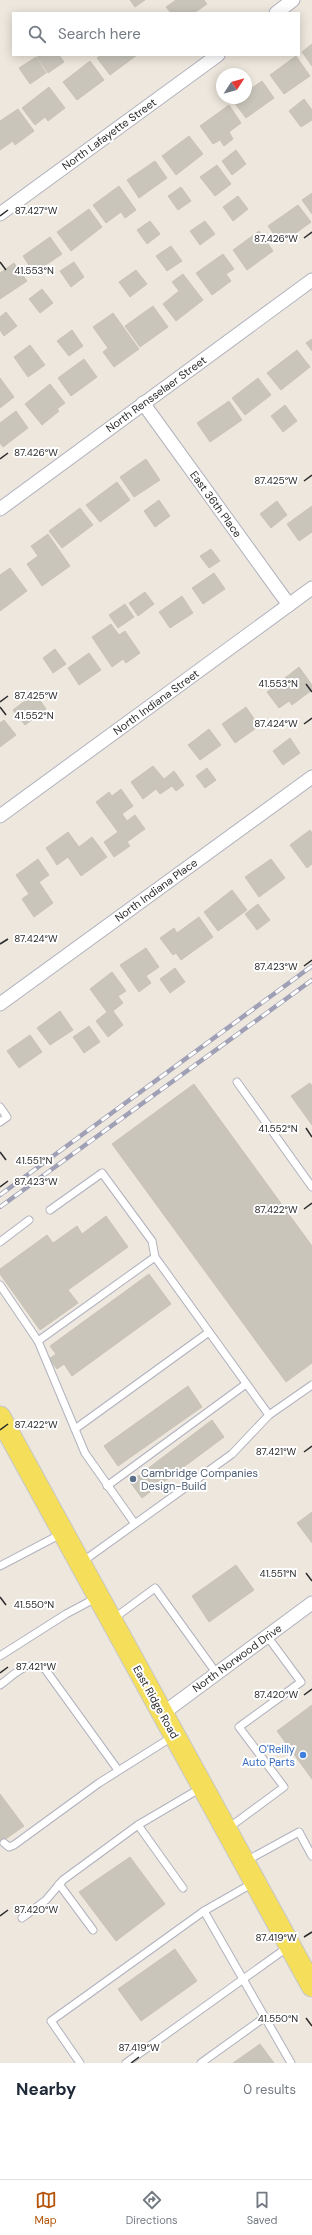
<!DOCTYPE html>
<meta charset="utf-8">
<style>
:root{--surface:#fff;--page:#f6f6f7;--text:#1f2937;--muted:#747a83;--line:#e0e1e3;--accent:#b45309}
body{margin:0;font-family:"DM Sans",sans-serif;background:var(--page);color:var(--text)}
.compass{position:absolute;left:216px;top:68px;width:36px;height:36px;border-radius:50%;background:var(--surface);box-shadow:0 2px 10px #0003;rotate:54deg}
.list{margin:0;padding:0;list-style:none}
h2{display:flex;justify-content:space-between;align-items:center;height:52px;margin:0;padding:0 16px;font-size:17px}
h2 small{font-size:13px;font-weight:400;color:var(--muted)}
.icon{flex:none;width:22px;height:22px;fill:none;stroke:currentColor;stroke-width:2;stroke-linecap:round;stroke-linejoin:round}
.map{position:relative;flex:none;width:312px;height:2063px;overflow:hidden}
.search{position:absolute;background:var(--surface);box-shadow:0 2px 10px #0003;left:12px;right:12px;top:12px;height:44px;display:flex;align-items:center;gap:10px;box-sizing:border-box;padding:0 14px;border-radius:0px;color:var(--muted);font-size:15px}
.sheet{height:116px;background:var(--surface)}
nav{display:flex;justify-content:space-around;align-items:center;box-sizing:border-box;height:56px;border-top:1px solid var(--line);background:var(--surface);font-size:11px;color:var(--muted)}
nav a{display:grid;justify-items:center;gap:2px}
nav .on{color:var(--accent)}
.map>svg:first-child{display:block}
.building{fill:#c9c5bb;stroke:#c9c4b6}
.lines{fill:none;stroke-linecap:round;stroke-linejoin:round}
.lane-casing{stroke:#b1b2bf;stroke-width:9}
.street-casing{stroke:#b1b2bf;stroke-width:15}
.primary-casing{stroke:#c8c8c8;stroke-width:23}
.lane{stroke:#fff;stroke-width:7}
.street{stroke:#fff;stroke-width:13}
.primary{stroke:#f5de5a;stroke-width:21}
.rail-casing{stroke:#9fa0b6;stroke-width:4.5}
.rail{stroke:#fff;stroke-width:3;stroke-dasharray:9;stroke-linecap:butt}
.ticks{fill:none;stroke:#2b2b2b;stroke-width:1.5}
.service-dot{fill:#5c6f8a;stroke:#fff;stroke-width:1.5}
.shop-dot{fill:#3f7fe0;stroke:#fff;stroke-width:1.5}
.labels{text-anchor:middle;stroke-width:4;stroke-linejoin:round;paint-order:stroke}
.street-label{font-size:11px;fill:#2b2b2b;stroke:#fff}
.service-label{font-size:11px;fill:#4e5e75;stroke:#fff;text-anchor:start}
.shop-label{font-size:11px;fill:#366cbe;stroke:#fff;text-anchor:end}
.ticks-label{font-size:10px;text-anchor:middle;fill:#2b2b2b;stroke:#fff;stroke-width:4;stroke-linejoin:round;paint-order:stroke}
</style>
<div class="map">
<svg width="312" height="2063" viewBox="0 0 312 2063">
<rect width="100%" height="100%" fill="#ede7dd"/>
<g class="building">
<path d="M130 0H145L135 7Z"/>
<path d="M176 0H204L207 4 194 13H171L166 7Z"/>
<path d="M312 44V66L302 52Z"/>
<path d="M39 55H59L64 62 48 73 37 57Z"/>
<path d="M101 55H137L110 75 97 58Z"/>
<path d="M296 56 310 76 284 94 270 75Z"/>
<path d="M36 57 46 73 30 84 19 68Z"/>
<path d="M90 61 104 80 77 100 63 82Z"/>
<path d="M262 81 274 98 246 118 233 101 237 98H246V92Z"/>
<path d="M49 87 65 108 48 121 45 117 35 125 22 108Z"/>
<path d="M304 99 312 110V120L301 127 289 111Z"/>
<path d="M229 105 241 123 229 132 233 139 224 146 220 140 213 144 200 126Z"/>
<path d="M18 109 34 131 15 145 13 141 0 150V121Z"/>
<path d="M189 136 203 154 176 175 162 156Z"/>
<path d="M236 150 246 164 232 175 222 161Z"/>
<path d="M155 161 167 178 139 198 127 180Z"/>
<path d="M217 165 231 184 215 196 200 177Z"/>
<path d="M119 186 136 210 125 218 121 212 106 223 93 205Z"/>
<path d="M181 187 191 201 178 210 168 196Z"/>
<path d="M312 193V214L302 200Z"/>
<path d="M238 196 248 209 233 221 223 207Z"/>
<path d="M298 205 311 222 281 244 268 226Z"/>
<path d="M89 209 102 227 71 251 57 232Z"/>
<path d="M150 221 160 234 147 244 137 230Z"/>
<path d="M205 221 215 234 200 245 190 231Z"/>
<path d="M259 231 273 251 247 270 233 250Z"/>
<path d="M50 237 62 254 34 273 23 256Z"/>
<path d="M171 246 182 261 167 271 156 256Z"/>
<path d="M223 254 234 269 226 274 231 281 212 295 196 273Z"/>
<path d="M74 262 84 277 71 287 60 271Z"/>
<path d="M14 263 27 281 0 299V273Z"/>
<path d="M136 270 147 284 130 297 119 282Z"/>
<path d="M183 274 203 300 176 321 163 304 179 291 172 282Z"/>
<path d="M42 289 53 303 40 313 29 299Z"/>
<path d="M153 306 168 327 140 347 125 326Z"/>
<path d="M6 312 17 326 4 336 0 330V317Z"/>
<path d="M113 313 139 349 114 367 103 352 108 348 93 327Z"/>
<path d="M72 330 83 346 69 356 57 341Z"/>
<path d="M312 339V351L306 343Z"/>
<path d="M30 345 45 365 28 377 14 357Z"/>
<path d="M297 350 310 367 281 390 267 373Z"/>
<path d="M84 359 97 377 71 396 58 378Z"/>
<path d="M0 378 14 397 0 408Z"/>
<path d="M258 378 271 395 245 415 232 398Z"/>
<path d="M50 384 65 403 57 409 59 411 42 425 25 404Z"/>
<path d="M229 401 242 420 210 442 197 423Z"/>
<path d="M285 405 297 421 283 432 271 416Z"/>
<path d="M16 411 28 428 3 447 0 443V423Z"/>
<path d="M146 459 160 480 134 497 120 477Z"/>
<path d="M117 482 130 500 100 522 86 505Z"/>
<path d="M159 500 170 516 155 527 144 511Z"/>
<path d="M277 501 287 515 271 528 260 514Z"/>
<path d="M312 506V532L299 541 287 524Z"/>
<path d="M80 508 93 525 62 548 49 531Z"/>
<path d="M48 534 70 566 42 586 27 564 38 556 31 546Z"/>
<path d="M211 549 220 561 209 568 200 556Z"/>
<path d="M10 568 27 591 0 611V575Z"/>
<path d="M214 573 225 589 203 604 192 588Z"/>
<path d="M145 592 154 604 138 616 129 603Z"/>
<path d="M182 596 193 613 170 628 159 612Z"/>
<path d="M125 604 134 617 118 628 109 615Z"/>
<path d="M111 624 119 635 125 631 140 653 126 663 123 659 112 667 92 637Z"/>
<path d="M55 649 66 664 53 673 43 658Z"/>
<path d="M89 653 101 670 79 685 68 668Z"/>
<path d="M299 667 312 685V690L292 705 289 701 279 708 267 692Z"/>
<path d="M35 693 46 709 25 725 13 710Z"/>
<path d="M246 707 259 726 235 743 222 724Z"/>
<path d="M4 720 16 735 0 747V723Z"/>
<path d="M209 729 221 745 200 760 188 745Z"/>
<path d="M290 738 300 753 283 765 273 751Z"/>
<path d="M153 766 164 779 174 771 184 785 176 791 172 786 160 794 156 789 143 799 131 782Z"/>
<path d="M207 768 216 780 205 788 196 776Z"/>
<path d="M121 789 133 806 122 814 127 821 135 815 145 829 127 842 130 846 114 857 104 842 118 832 96 802 109 792 112 796Z"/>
<path d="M310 830 312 833V864L307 868 290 845Z"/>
<path d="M68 832 79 847 92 837 107 857 81 876 68 857 57 865 46 848Z"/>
<path d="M38 859 49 875 39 882 53 903 34 917 22 899 29 894 16 875Z"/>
<path d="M271 859 285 878 259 897 245 877Z"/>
<path d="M232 890 247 910 218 931 204 912Z"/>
<path d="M258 904 270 920 257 930 245 914Z"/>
<path d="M199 917 213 937 181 960 176 953 173 955 160 938 174 928 177 933Z"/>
<path d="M146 948 159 967 146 976 151 983 139 992 120 965Z"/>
<path d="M175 968 185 982 170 993 160 979Z"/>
<path d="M112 972 126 991 118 996 123 1003 113 1011 123 1025 108 1037 96 1021 107 1012 90 989Z"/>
<path d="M60 1011 73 1030 50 1045 37 1028Z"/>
<path d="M89 1026 100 1042 84 1053 73 1037Z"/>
<path d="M30 1035 42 1052 19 1068 7 1051Z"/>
<path d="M310 1083 312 1086V1125L291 1096Z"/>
<path d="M194 1084 312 1246V1363L286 1382 112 1144Z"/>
<path d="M106 1216 128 1247 68 1290 78 1303 40 1330 0 1274V1269L47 1235 53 1243 77 1226 82 1234Z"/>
<path d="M149 1274 171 1304 72 1376 64 1364 57 1369 49 1359 56 1354 50 1346Z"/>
<path d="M188 1386 202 1407 118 1466 104 1446Z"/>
<path d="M212 1420 224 1437 142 1498 130 1482Z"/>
<path d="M312 1512V1543L297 1523Z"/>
<path d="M236 1565 254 1590 209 1622 192 1596Z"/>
<path d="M312 1705V1779L277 1731Z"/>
<path d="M0 1794 24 1826 0 1843Z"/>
<path d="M130 1857 165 1904 116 1941 79 1892Z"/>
<path d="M175 1949 197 1981 141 2021 118 1989Z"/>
<path d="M260 2044 274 2063H233Z"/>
</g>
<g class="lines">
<g class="lane-casing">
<g id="lane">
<path d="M237 1082 312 1187"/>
<path d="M0 1107 7 1117 0 1122"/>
<path d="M50 1210 102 1173 152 1241 155 1257"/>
<path d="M0 1242 29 1220"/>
<path d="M0 1285 38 1341"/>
<path d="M269 1415 312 1385"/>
<path d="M75 1429 209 1332"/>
<path d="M107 1486 246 1384"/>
<path d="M82 1562 232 1454 269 1415 155 1257 38 1341 85 1453 135 1524"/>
<path d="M0 1566 61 1534"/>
<path d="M113 1619 155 1588 217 1674"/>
<path d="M0 1656 66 1614 96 1598"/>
<path d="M0 1685C15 1674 27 1659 45 1669L118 1770"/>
<path d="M138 1825 183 1888"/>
<path d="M227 1829 284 1787 239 1727 301 1682 267 1636"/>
<path d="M4 1843 9 1847 14 1845 99 1783 172 1737"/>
<path d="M246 1861 299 1832 312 1856"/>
<path d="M59 1884 93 1930"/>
<path d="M204 1911 291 2063"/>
<path d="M22 1918 46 1900 63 1880 138 1825 201 1788"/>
<path d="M80 2063 51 2021 204 1911 253 1883"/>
<path d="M126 2063 288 1947"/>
<path d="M201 2063 265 2017"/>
</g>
</g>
<g class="street-casing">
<g id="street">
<path d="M276 13 293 0"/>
<path d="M0 214 218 55"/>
<path d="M143 403 289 605"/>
<path d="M0 509 312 280"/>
<path d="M0 816 312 588"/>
<path d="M0 1004 312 777"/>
<path d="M162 1714 312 1603"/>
</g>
</g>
<g class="primary-casing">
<path id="primary" d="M0 1417 312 1986"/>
</g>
<use href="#lane" class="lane"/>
<use href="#street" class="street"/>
<use href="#primary" class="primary"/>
<g class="rail-casing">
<g id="rail">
<path d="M0 1195 312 966"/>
<path d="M0 1207 312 980"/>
</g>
</g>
<use href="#rail" class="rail"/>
</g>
<path class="ticks" d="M0 216 8 210M304 238 312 232M0 262 6 270M0 459 8 453M304 481 312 475M306 684 312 692M0 702 8 696M0 707 6 715M304 724 312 718M0 944 8 939M304 966 312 960M306 1128 312 1137M0 1152 6 1160M0 1187 8 1181M304 1209 312 1203M0 1430 8 1424M304 1452 312 1446M306 1573 312 1581M0 1597 6 1605M0 1673 8 1667M304 1695 312 1689M0 1916 8 1910M304 1937 312 1932M306 2018 312 2026M131 2063 139 2057"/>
<circle class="service-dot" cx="133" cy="1479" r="4"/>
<circle class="shop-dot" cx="303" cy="1755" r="4"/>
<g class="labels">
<g class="street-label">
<text transform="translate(109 134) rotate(-36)" y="4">North Lafayette Street</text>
<text transform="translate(156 394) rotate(-36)" y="4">North Rensselaer Street</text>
<text transform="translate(216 504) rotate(54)" y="4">East 36th Place</text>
<text transform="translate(156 702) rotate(-36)" y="4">North Indiana Street</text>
<text transform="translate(156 890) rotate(-36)" y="4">North Indiana Place</text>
<text transform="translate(237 1658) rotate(-36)" y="4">North Norwood Drive</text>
<text transform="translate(156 1702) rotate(61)" y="4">East Ridge Road</text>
</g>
<g class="service-label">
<text x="141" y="1477">Cambridge Companies<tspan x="141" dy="13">Design-Build</tspan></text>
</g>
<g class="shop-label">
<text x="295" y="1753">O'Reilly<tspan x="295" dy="13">Auto Parts</tspan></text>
</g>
</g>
<g class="ticks-label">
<text x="36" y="214">87.427°W</text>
<text x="276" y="242">87.426°W</text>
<text x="34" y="274">41.553°N</text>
<text x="36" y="456">87.426°W</text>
<text x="276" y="484">87.425°W</text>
<text x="278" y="687">41.553°N</text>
<text x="36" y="699">87.425°W</text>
<text x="34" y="719">41.552°N</text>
<text x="276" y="727">87.424°W</text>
<text x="36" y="942">87.424°W</text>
<text x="276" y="970">87.423°W</text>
<text x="278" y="1132">41.552°N</text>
<text x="34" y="1164">41.551°N</text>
<text x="36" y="1185">87.423°W</text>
<text x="276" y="1213">87.422°W</text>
<text x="36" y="1428">87.422°W</text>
<text x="276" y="1455">87.421°W</text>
<text x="278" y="1577">41.551°N</text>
<text x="34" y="1608">41.550°N</text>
<text x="36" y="1670">87.421°W</text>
<text x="276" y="1698">87.420°W</text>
<text x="36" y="1913">87.420°W</text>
<text x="276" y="1941">87.419°W</text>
<text x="278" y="2022">41.550°N</text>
<text x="139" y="2051">87.419°W</text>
</g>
</svg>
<svg class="compass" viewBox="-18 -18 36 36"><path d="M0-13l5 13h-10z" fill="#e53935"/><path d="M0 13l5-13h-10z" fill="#747a83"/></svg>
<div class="search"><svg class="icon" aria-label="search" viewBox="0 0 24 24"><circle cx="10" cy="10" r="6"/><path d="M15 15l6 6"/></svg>Search here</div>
</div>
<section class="sheet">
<h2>Nearby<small>0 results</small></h2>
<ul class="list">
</ul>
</section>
<nav>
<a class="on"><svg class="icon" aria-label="map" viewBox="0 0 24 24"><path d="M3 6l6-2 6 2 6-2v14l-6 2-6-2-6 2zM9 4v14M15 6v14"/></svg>Map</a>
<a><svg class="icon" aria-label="directions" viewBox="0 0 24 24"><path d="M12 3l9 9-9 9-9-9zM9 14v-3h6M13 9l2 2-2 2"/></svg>Directions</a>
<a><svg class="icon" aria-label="saved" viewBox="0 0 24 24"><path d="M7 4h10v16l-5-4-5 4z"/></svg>Saved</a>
</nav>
